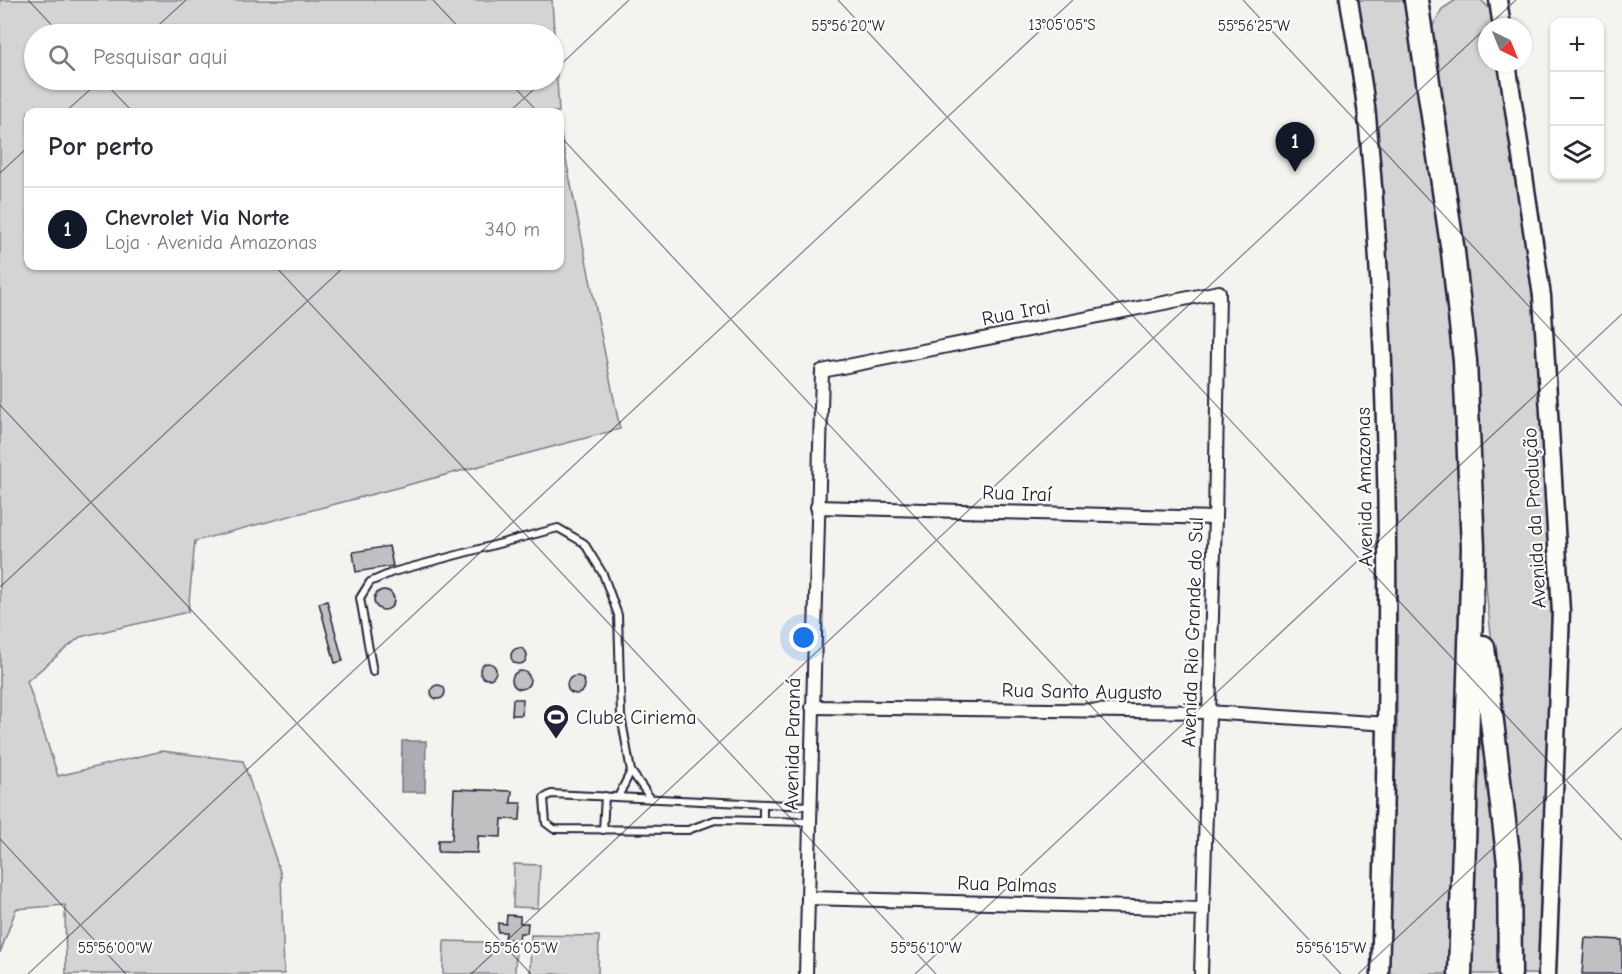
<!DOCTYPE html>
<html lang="pt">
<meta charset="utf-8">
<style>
:root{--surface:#fff;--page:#f2f2f3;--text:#2b2b33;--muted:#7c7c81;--line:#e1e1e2;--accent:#111827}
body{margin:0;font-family:"Comic Neue",sans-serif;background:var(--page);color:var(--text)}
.controls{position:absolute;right:18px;top:18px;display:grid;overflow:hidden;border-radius:12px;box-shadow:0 2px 4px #0004}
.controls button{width:54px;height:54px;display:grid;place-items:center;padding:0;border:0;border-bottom:2px solid var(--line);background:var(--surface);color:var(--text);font:30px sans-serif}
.compass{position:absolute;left:1478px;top:18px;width:54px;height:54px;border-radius:50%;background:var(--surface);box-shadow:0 2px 4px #0004;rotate:137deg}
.you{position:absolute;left:804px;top:638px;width:21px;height:21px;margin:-15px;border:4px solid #fff;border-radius:50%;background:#1a73e8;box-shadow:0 0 0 9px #1a73e833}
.badge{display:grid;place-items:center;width:39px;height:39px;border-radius:50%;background:var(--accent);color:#fff;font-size:20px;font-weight:700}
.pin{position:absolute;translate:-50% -50px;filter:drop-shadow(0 2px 3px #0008)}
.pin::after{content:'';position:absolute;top:32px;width:21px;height:18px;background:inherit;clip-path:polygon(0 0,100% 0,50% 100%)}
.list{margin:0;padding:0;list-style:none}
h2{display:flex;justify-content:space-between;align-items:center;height:78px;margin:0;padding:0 24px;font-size:26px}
h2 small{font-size:20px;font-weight:400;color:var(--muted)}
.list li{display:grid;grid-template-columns:39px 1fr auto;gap:18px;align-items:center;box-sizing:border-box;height:84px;padding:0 24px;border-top:2px solid var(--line)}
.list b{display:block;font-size:22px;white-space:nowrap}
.list p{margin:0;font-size:20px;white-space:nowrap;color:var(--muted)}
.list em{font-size:20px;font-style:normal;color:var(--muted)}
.icon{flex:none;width:33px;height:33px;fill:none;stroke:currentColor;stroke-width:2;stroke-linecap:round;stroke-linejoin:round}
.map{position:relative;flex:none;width:1622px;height:974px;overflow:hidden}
.search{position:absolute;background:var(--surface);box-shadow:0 2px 4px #0004;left:24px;top:24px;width:540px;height:66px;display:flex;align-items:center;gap:15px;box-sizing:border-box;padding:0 21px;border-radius:33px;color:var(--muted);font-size:22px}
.panel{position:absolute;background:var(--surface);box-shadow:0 2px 4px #0004;left:24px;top:108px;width:540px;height:162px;border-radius:12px}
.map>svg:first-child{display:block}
.green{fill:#d5d4d5;stroke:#7c7b88;stroke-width:1.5;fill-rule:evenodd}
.water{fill:#acacb2;stroke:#757582;stroke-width:1.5}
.building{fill:#c0bfc2;stroke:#22223b;stroke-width:1.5}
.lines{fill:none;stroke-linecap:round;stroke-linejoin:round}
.lane-casing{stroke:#22223b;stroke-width:10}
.street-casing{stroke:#22223b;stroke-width:16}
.secondary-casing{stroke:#22223b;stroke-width:21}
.highway-casing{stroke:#22223b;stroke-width:27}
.lane{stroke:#fdfcf7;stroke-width:6}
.street{stroke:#fdfcf7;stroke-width:12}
.secondary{stroke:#fdfcf7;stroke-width:16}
.highway{stroke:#fdfcf7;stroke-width:22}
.ticks{fill:none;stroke:#22223b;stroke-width:1.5;stroke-opacity:0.45}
.labels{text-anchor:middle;stroke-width:4.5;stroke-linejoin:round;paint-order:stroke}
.street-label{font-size:20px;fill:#22223b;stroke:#fdfcf7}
.poi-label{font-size:20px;fill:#22223b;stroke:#fdfcf7;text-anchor:start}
.ticks-label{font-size:15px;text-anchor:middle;fill:#22223b;stroke:#fdfcf7;stroke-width:4.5;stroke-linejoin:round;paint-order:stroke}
</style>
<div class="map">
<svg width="1622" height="974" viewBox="0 0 1622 974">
<rect width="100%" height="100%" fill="#f4f3ef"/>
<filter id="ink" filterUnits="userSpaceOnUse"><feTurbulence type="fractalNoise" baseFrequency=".0167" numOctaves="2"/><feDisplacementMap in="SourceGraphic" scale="12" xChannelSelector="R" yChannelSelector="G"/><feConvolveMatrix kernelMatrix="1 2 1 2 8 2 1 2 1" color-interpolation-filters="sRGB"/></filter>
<g filter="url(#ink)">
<g class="green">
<path d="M0 0H552L559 112H28V266H560V130L620 429 195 541 188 612 80 637 27 681 58 776 162 751 243 761 281 875 284 974H66L65 905 16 909 0 953ZM554 34V80H34V34Z"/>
<path d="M1357 0H1408L1458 366 1466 547 1453 974H1388L1397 726V596L1387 275 1373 118Z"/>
<path d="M1456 0H1481L1491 10 1495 27H1487V63H1500L1515 174 1538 297 1551 613 1542 974H1516L1513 829 1487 599 1470 333 1431 29 1442 9Z"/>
<path d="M1481 683 1499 876 1498 974H1471L1478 684Z"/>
<path d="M514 864 540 865 538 908 513 907Z"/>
<path d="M531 935 599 936 598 974H530Z"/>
<path d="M444 941 516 943 515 974H443Z"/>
</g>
<path class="water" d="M402 741H426L425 792H401Z"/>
<g class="building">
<path d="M389 546 393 566 356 572 353 552Z"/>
<circle cx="384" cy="600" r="10"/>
<path d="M327 601 343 661 335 663 319 603Z"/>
<circle cx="519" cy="656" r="8"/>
<circle cx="488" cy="671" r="8"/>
<circle cx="521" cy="680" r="9"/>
<circle cx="576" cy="685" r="9"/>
<circle cx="438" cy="692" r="7"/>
<path d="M513 699H523L522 715H512Z"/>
<path d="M454 789 512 791 511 803H521L520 820 502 819 501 837 478 836 477 853 438 852V840H452Z"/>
<path d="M507 915 520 916V923H528L527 933H520L519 940 505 939 506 932H498V923L506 924Z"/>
<path d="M1585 938 1622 940V974H1582Z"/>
</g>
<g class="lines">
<g class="lane-casing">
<g id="lane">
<path d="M373 672 360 598 370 582 393 572 558 528 584 543 603 574 618 615 621 716 631 771 651 799"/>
<path d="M618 797 631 771"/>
<path d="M763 821V804"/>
<path d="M810 822 715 820 688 830 554 829 546 823 544 798 551 794 810 806"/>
<path d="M603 830 605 796"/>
</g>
</g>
<g class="street-casing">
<g id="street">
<path d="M817 507 1215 518"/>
<path d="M812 707 1208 712 1388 724"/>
<path d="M809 898 1203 909"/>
<path d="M806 974 822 371 1219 292 1215 518 1201 974"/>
</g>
</g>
<g class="secondary-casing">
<g id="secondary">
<path d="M1349 0C1355 39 1363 78 1367 116 1394 401 1389 688 1380 974"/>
<path d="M1498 0 1502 27"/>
<path d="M1507 63 1542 296 1561 612 1547 974"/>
</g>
</g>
<g class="highway-casing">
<g id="highway">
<path d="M1416 0 1453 252 1465 361 1473 548 1460 974"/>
<path d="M1483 647 1509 863 1510 974"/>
</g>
</g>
<use href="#lane" class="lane"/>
<use href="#street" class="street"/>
<use href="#secondary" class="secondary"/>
<use href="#highway" class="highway"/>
</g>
</g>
<path class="ticks" d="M28 0 60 34M433 0 465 34M838 0 1622 840M1243 0 1622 406M149 34 186 0M554 71 629 0M102 80 133 112M507 80 538 112M65 112 101 80M509 112 544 80M560 136 1341 974M0 173 28 147M275 266 936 974M0 405 531 974M0 587 345 266M0 839 126 974M28 974 1073 0M471 974 1516 0M915 974 1622 314M1358 974 1622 728"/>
<defs>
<g id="stadium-pin" transform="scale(1.35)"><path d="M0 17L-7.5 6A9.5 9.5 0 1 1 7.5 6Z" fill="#22223b" stroke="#fdfcf7"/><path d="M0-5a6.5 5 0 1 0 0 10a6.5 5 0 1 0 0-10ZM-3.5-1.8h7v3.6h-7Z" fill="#fff"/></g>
</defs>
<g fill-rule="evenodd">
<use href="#stadium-pin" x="556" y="717"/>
</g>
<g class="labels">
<g class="street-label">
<text transform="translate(1016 312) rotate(-11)" y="7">Rua Irai</text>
<text transform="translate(1364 487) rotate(-91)" y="7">Avenida Amazonas</text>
<text transform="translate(1017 493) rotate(2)" y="7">Rua Iraí</text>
<text transform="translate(1534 518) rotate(-93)" y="7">Avenida da Produção</text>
<text transform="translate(1192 632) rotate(-88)" y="7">Avenida Rio Grande do Sul</text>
<text transform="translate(1082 691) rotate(1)" y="7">Rua Santo Augusto</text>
<text transform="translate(792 744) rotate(-89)" y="7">Avenida Paraná</text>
<text transform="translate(1007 884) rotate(2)" y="7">Rua Palmas</text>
</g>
<g class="poi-label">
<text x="576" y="724">Clube Ciriema</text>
</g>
</g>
<g class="ticks-label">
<text x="1062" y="30">13°05'05"S</text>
<text x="848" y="31">55°56'20"W</text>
<text x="1254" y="31">55°56'25"W</text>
<text x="115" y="953">55°56'00"W</text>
<text x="521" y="953">55°56'05"W</text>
<text x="926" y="953">55°56'10"W</text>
<text x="1331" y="953">55°56'15"W</text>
</g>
</svg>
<div class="controls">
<button>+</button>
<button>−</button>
<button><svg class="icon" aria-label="layers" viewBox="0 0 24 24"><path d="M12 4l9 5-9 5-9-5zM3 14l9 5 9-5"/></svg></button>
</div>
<svg class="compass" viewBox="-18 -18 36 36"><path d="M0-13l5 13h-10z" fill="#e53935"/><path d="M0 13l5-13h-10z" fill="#7c7c81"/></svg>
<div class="you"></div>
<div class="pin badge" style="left:1295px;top:172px">1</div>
<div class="search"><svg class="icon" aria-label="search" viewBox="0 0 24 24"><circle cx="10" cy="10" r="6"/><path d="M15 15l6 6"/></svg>Pesquisar aqui</div>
<section class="panel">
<h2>Por perto<small></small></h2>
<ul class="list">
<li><span class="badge">1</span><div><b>Chevrolet Via Norte</b><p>Loja · Avenida Amazonas</p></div><em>340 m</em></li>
</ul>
</section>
</div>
